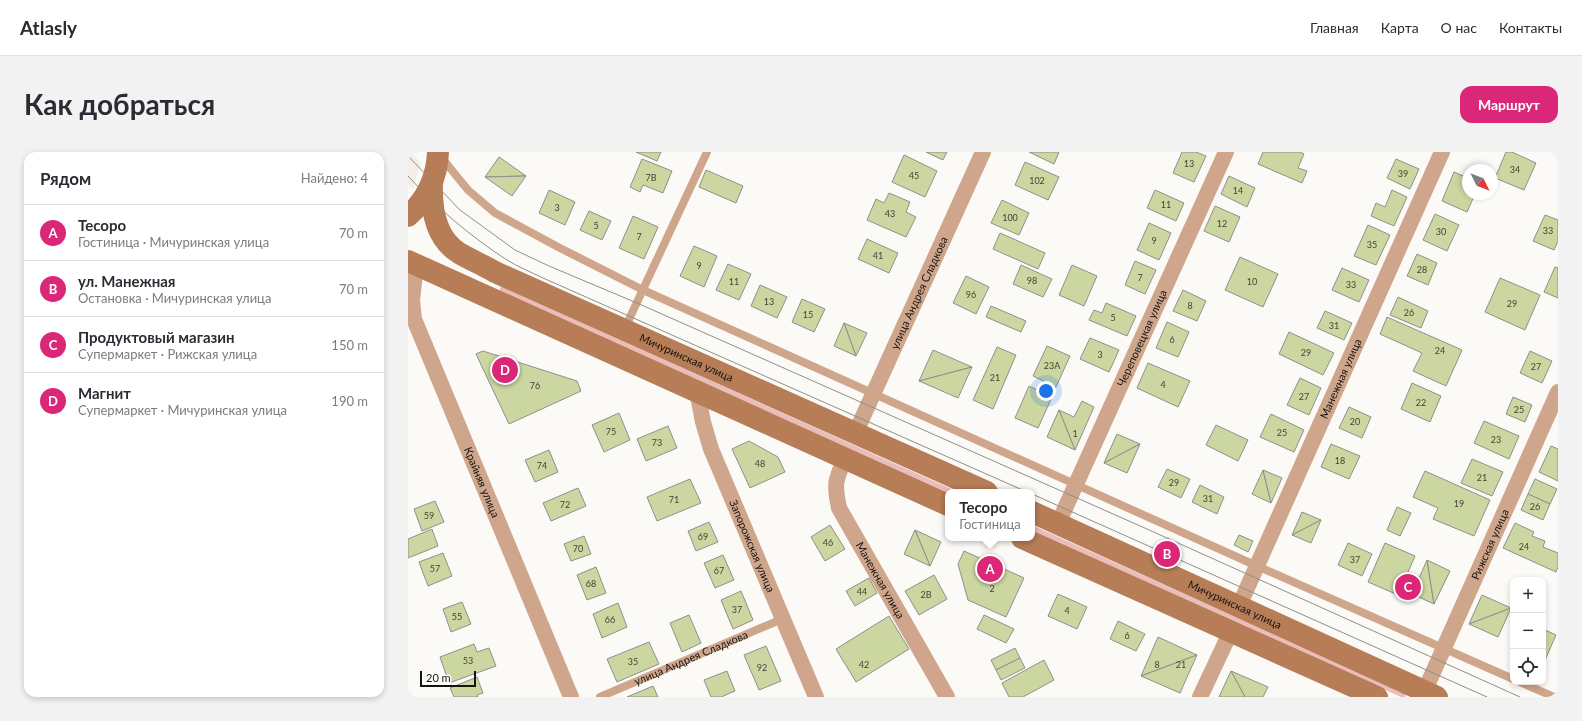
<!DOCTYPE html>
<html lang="ru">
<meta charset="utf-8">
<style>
:root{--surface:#fff;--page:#f2f2f3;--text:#2b2b33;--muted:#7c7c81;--line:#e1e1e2;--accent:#db2777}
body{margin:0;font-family:Lato,sans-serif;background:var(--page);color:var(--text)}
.controls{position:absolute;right:12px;bottom:12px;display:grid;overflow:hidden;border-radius:8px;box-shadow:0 2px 6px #0003}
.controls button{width:36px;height:36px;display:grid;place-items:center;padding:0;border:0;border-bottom:1px solid var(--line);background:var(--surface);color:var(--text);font:20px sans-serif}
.compass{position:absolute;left:1054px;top:12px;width:36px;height:36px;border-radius:50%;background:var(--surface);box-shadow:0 2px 6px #0003;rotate:132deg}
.scale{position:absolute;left:12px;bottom:10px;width:56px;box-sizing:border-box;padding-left:4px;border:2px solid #141413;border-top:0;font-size:11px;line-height:14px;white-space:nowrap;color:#141413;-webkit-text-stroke:3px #fff;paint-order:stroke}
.you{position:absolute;left:638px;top:239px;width:14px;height:14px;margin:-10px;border:3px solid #fff;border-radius:50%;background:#1a73e8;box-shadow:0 0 0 6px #1a73e833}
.badge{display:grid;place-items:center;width:26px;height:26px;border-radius:50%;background:var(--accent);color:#fff;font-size:13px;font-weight:700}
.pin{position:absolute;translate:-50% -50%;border:2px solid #fff;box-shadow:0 1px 4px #0006}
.popup{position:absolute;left:537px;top:337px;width:90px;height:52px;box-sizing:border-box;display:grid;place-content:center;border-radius:8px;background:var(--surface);filter:drop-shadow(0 1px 3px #0005);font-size:13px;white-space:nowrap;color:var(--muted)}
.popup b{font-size:15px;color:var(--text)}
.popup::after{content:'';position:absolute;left:50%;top:100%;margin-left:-8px;border:8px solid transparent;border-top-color:var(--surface)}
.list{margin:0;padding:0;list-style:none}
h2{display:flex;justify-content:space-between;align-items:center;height:52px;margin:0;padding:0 16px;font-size:17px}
h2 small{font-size:13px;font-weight:400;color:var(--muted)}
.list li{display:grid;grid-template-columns:26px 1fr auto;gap:12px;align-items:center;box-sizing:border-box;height:56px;padding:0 16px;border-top:1px solid var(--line)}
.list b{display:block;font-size:15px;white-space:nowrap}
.list p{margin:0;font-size:13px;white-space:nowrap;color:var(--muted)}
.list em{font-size:13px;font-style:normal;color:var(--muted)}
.icon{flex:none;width:22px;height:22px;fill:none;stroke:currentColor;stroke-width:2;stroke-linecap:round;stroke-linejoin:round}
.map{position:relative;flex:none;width:1150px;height:545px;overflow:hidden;border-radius:12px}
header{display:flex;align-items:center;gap:24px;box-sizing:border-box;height:56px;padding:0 20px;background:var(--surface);border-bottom:1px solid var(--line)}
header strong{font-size:19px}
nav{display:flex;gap:22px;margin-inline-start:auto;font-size:14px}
.intro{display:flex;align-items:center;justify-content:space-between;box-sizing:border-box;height:96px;padding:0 24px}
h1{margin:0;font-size:28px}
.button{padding:10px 18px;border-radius:12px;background:var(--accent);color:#fff;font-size:14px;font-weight:700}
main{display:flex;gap:24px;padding:0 24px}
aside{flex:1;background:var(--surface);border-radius:12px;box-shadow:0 2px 6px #0003}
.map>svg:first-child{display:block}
.built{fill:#f4efe4}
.green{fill:#ebbdba}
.building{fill:#cbd6a0;stroke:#8f908c}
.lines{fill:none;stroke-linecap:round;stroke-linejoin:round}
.lane{stroke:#cfa68c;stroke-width:8}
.street{stroke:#cfa68c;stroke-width:16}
.secondary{stroke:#b77d56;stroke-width:22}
.tram{stroke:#8e8e8b;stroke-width:1}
.labels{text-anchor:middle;stroke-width:3;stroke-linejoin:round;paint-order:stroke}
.number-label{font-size:9px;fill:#424436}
.street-label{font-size:11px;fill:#141413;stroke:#fff}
</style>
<header>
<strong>Atlasly</strong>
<nav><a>Главная</a><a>Карта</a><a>О нас</a><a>Контакты</a></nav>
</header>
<div class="intro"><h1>Как добраться</h1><a class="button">Маршрут</a></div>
<main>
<aside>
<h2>Рядом<small>Найдено: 4</small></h2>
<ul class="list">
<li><span class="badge">A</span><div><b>Тесоро</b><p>Гостиница · Мичуринская улица</p></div><em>70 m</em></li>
<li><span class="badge">B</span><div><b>ул. Манежная</b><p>Остановка · Мичуринская улица</p></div><em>70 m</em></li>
<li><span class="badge">C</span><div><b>Продуктовый магазин</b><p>Супермаркет · Рижская улица</p></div><em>150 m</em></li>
<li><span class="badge">D</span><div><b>Магнит</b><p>Супермаркет · Мичуринская улица</p></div><em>190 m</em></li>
</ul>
</aside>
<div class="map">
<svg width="1150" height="545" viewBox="0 0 1150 545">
<rect width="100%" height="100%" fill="#fbfaf6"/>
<path class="built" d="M0 0H3L13 11 5 37 0 32Z"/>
<g class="green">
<path d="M93 134 550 340 540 341 91 139Z"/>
<path d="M624 373 998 542 997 545H993L624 379Z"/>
</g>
<g class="building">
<path d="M228 0H253L249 9Z"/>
<path d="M518 0H539L535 8Z"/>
<path d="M621 0H651L646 12Z"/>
<path d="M774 0H788L798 4 786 30 765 21Z"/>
<path d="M855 0H892L896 2 890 16 899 19 894 31 850 12Z"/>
<path d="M1098 0H1104L1128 11 1116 38 1087 26Z"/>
<path d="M496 3 529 19 517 45 484 30Z"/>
<path d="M91 5 118 24 77 25Z"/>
<path d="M234 7 264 19 255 41 235 33 232 40 222 35Z"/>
<path d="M988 7 1011 17 1002 37 979 26Z"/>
<path d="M617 10 651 25 640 48 607 33Z"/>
<path d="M298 18 335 34 328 51 291 35Z"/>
<path d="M1046 20 1060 26V42H1067L1059 60 1034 49Z"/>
<path d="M118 24 104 44 77 25Z"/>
<path d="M821 24 847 36 839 55 813 42Z"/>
<path d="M141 38 167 50 157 73 131 61Z"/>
<path d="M747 38 776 51 768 69 739 56Z"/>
<path d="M984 38 999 45 986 74 963 64 968 51 977 55Z"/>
<path d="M481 41 502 50 498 60 508 65 498 85 459 68 468 47 476 51Z"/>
<path d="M594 48 621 61 611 83 583 71Z"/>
<path d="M807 54 832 65 821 90 796 79Z"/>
<path d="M181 59 203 69 194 88 172 78Z"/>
<path d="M1027 62 1051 73 1039 99 1015 88Z"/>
<path d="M1137 63 1150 68V89L1146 98 1125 89Z"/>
<path d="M225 64 250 75 236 107 211 96Z"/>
<path d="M741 71 763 81 751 108 729 98Z"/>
<path d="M960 73 982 83 968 113 946 104Z"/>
<path d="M592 81 637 101 630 117 585 97Z"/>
<path d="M459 87 490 101 481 121 450 107Z"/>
<path d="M286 94 309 104 296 135 272 124Z"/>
<path d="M1009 102 1029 111 1020 133 999 124Z"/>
<path d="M832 105 870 122 855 155 817 138Z"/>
<path d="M727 109 748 118 737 142 717 133Z"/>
<path d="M320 112 343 122 331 148 308 138Z"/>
<path d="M613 113 644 127 635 145 605 132Z"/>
<path d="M664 113 689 124 676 154 651 143Z"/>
<path d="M1147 115 1150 116V146L1136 140Z"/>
<path d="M934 116 961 128 951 150 924 138Z"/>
<path d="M558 124 581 135 568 162 545 151Z"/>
<path d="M1092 126 1132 143 1117 178 1077 160Z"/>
<path d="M352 133 379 145 369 166 343 154Z"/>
<path d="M775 138 798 149 789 169 765 159Z"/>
<path d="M990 145 1020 159 1013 176 982 163Z"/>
<path d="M394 147 417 157 406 180 384 170Z"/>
<path d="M698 151 728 164 719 184 681 168 686 158 694 161Z"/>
<path d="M583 154 618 169 613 180 578 165Z"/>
<path d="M917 159 944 171 936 188 909 176Z"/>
<path d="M979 165 1054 198 1038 234 1005 219 1014 201 972 182Z"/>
<path d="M759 170 781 180 770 205 748 196Z"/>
<path d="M436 171 459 181 448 204Z"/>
<path d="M436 171 448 204 426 194Z"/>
<path d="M881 180 926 201 915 223 871 202Z"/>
<path d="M682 186 711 198 701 220 672 207Z"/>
<path d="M639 194 662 204 648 235 625 224Z"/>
<path d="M589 195 608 203 585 257 565 248Z"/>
<path d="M525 198 564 215 511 229Z"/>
<path d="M75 199 169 229 173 239 101 272 68 202Z"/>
<path d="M1122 199 1144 209 1134 231 1112 221Z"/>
<path d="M740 211 782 229 770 255 729 236Z"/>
<path d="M564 215 550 246 511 229Z"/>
<path d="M892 226 913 236 901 263 879 253Z"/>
<path d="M1004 231 1033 244 1022 270 993 257Z"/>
<path d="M621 234 644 245 630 276 607 266Z"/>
<path d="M1105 245 1124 253 1117 270 1098 262Z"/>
<path d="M674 249 686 255 667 298 651 258 666 265Z"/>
<path d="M941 255 963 265 954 286 931 276Z"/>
<path d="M651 258 667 298 639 285Z"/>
<path d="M211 261 222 288 196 300 184 273Z"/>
<path d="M863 262 896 278 886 300 852 285Z"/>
<path d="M1076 269 1111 284 1101 307 1066 291Z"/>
<path d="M808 273 840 288 830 309 798 293Z"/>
<path d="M260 274 269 296 238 309 229 287Z"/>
<path d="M709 282 732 292 696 311Z"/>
<path d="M341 289 370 305 377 320 342 336 324 297Z"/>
<path d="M732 292 719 321 696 311Z"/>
<path d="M923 292 952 304 941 327 913 315Z"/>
<path d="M1143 294 1150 297V329L1131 320Z"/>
<path d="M141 298 150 320 127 330 117 308Z"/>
<path d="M1064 307 1095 320 1084 344 1053 331Z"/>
<path d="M759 317 782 327 773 346 750 335Z"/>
<path d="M855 318 863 351 844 342Z"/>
<path d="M855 318 874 326 863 351Z"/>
<path d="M1017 319 1082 348 1066 384 1025 367 1030 356 1005 345Z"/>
<path d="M282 327 293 351 249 369 239 345Z"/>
<path d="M1127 327 1149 337 1142 352 1120 342Z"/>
<path d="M792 333 816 345 809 362 784 350Z"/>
<path d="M170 336 178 354 143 369 135 351Z"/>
<path d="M1120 342 1142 352 1135 368 1113 358Z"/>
<path d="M27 349 36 370 14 379 6 357Z"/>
<path d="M989 355 1003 361 992 384 979 378Z"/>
<path d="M894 360 913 368 884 383Z"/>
<path d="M913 368 903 391 884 383Z"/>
<path d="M301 370 310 390 288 399 280 379Z"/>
<path d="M1107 371 1126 380 1124 384 1137 389 1135 395 1150 401V415L1148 420 1095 396Z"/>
<path d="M422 373 437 397 417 409 403 385Z"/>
<path d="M24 377 30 394 0 406V387Z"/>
<path d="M507 378 533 390 522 414Z"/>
<path d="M507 378 522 414 496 402Z"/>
<path d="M831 383 845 389 840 400 826 393Z"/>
<path d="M176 384 183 402 163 409 156 392Z"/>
<path d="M940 391 964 402 954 424 930 413Z"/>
<path d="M977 391 1007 404 990 443 960 430Z"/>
<path d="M556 399 616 426 598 465 560 448 550 412Z"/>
<path d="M35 401 44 424 20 434 11 410Z"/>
<path d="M315 403 326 428 307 436 296 411Z"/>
<path d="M1019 408 1026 452 1004 442Z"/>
<path d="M1019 408 1042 419 1026 452Z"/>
<path d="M188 415 198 441 179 448 169 423Z"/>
<path d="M526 423 539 447 511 463 497 439Z"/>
<path d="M1000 424 1010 429 1004 442 994 437Z"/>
<path d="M461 426 469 441 447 454 438 439Z"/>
<path d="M333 439 345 468 325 477 313 448Z"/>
<path d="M650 442 679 455 669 477 640 464Z"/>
<path d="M1074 443 1103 456 1061 472Z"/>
<path d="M54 450 63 472 43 480 35 457Z"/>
<path d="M210 451 219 475 194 486 185 462Z"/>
<path d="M1103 456 1090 485 1061 472Z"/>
<path d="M281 463 293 491 274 500 262 471Z"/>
<path d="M576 463 606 477 598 491 569 477Z"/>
<path d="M481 464 501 497 448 530 428 497Z"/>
<path d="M710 469 737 482 728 499 702 487Z"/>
<path d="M1135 477 1148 483 1137 508 1135 507Z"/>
<path d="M750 485 789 503 733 524Z"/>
<path d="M241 490 251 512 209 530 199 507Z"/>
<path d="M66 492 69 500 81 496 88 514 41 531 32 505Z"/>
<path d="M358 494 373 529 351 538 336 503Z"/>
<path d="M607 496 612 506 588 518 583 508Z"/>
<path d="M789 503 772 541 733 524Z"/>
<path d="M612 506 617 516 593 528 588 518Z"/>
<path d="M636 508 646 528 615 545H601L594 531Z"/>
<path d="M319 519 327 539 313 545H303L296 528Z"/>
<path d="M823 519 860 535 855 545H837Z"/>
<path d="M823 519 837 545H811Z"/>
<path d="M69 525 75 541 69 543 70 545H46L42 536Z"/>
<path d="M245 534 250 545H219Z"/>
</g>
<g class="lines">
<g class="lane">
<path d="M33 5 60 38 87 61 150 95 235 138 849 414 1105 527"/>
<path d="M217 176 299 0"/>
<path d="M1112 530 1146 545"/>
<path id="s1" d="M192 545 374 467"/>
</g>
<g class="street">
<path id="s2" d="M8 113 4 148 6 167 163 545"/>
<path id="s3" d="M289 239 295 270 303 297 408 545"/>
<path id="s4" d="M447 282 575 0"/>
<path id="s5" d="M437 306C427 329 426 332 431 356L539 545"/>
<path id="s6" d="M650 372 818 0"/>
<path id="s7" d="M831 454 1034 0"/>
<path d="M792 545 823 479"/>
<path id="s8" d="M1014 545 1150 240"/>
</g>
<g class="secondary">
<path id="s9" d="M24 31C23 57 27 86 51 101 63 108 75 113 87 120L579 340"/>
<path d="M0 64C19 47 29 25 30 0"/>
<path d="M0 109 540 353"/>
<path id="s10" d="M624 360 1029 545"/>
<path d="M614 386 969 545"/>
</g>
<g class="tram">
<path d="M0 4 52 58 107 98 141 114 229 151 739 377 1112 545"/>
<path d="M0 24C29 56 62 84 99 108 110 115 123 120 135 126L619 340"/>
<path d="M624 342 1079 545"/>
</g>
</g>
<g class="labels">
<g class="number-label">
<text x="781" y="15">13</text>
<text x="1107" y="21">34</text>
<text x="995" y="25">39</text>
<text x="506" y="27">45</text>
<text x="243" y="29">7В</text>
<text x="629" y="32">102</text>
<text x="830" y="42">14</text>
<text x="758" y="56">11</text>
<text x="149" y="59">3</text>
<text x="482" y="65">43</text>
<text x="602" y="69">100</text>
<text x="814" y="75">12</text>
<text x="188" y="77">5</text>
<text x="1140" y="82">33</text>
<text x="1033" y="83">30</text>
<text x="231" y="88">7</text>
<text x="746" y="92">9</text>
<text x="964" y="96">35</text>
<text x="470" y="107">41</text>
<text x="291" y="117">9</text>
<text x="1014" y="121">28</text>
<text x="732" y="129">7</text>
<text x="624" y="132">98</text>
<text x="326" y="133">11</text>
<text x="844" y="133">10</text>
<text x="943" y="136">33</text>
<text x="563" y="146">96</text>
<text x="361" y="153">13</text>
<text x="1104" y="155">29</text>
<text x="782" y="157">8</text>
<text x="1001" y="164">26</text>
<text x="400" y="166">15</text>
<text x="705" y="169">5</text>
<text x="926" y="177">31</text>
<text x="764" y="191">6</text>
<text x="1032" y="202">24</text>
<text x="898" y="204">29</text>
<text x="692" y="206">3</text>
<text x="644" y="217">23А</text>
<text x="1128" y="218">27</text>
<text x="587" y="229">21</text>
<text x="755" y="236">4</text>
<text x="127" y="237">76</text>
<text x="896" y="248">27</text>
<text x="1013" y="254">22</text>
<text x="1111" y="261">25</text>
<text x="947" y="273">20</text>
<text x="203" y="283">75</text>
<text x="874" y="284">25</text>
<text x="667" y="285">1</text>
<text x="1088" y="291">23</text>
<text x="249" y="294">73</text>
<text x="932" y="312">18</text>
<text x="352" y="315">48</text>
<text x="134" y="317">74</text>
<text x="1074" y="329">21</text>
<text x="766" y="334">29</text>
<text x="800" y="350">31</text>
<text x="266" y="351">71</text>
<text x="1051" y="355">19</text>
<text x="157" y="356">72</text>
<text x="1127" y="358">26</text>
<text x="21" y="367">59</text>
<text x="295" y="388">69</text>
<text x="420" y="394">46</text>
<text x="1116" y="398">24</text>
<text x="170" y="400">70</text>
<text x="947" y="411">37</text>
<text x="27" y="420">57</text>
<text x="311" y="422">67</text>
<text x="183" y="435">68</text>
<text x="584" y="440">2</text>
<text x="454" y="443">44</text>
<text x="518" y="446">2В</text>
<text x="329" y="461">37</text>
<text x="659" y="462">4</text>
<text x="49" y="468">55</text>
<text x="202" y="471">66</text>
<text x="719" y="487">6</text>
<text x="60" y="512">53</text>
<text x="225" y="513">35</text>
<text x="456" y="516">42</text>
<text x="749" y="516">8</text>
<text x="773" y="516">21</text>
<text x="354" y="519">92</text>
</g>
<g class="street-label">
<text dy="4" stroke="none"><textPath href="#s4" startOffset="155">улица Андрея Сладкова</textPath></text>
<text dy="4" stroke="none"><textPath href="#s6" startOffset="204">Череповецкая улица</textPath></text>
<text dy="4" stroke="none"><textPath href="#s9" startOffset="329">Мичуринская улица</textPath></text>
<text dy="4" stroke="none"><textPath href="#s7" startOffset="249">Манежная улица</textPath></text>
<text dy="4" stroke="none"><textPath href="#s2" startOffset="231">Крайняя улица</textPath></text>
<text dy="4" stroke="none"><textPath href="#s8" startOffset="167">Рижская улица</textPath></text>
<text dy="4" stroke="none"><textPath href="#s3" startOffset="165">Запорожская улица</textPath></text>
<text dy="4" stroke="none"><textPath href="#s5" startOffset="135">Манежная улица</textPath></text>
<text dy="4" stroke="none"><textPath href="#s10" startOffset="223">Мичуринская улица</textPath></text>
<text dy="4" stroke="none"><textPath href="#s1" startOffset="99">улица Андрея Сладкова</textPath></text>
</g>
</g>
</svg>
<div class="controls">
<button>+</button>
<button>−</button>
<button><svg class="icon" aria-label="locate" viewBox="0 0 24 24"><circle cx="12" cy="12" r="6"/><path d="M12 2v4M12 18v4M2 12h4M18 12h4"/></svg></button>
</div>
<svg class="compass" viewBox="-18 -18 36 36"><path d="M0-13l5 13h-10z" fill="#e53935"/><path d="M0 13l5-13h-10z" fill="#7c7c81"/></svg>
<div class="scale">20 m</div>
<div class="you"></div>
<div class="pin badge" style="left:582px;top:417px">A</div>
<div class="popup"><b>Тесоро</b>Гостиница</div>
<div class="pin badge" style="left:759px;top:402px">B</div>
<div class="pin badge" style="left:1000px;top:435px">C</div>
<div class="pin badge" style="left:97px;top:218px">D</div>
</div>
</main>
